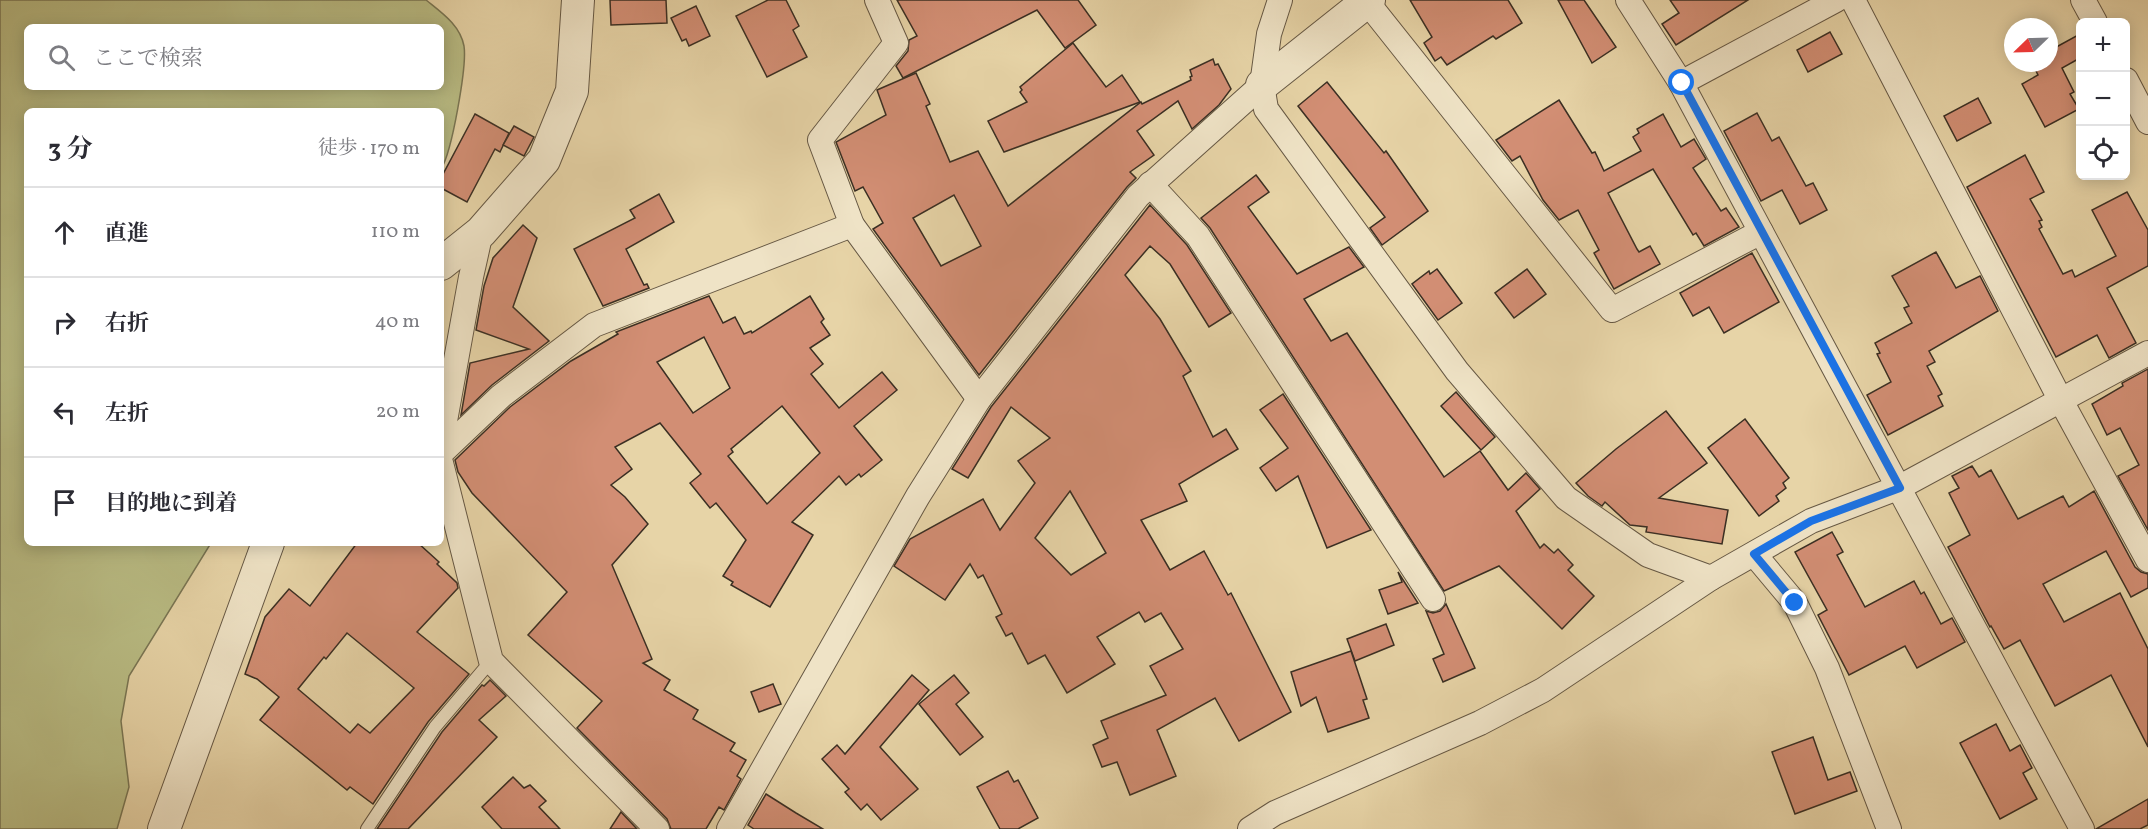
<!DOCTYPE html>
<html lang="ja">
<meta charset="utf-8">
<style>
:root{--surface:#fff;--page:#f2f2f3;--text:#2b2b33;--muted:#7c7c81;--line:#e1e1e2}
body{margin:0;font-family:Vollkorn,"Noto Serif JP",serif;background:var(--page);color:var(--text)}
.controls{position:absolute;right:18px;top:18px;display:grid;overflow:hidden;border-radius:9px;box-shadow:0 3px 15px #0003}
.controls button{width:54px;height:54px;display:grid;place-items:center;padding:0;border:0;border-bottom:2px solid var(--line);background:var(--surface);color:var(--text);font:30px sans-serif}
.compass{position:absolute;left:2004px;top:18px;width:54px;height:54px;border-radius:50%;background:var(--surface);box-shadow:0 3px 15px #0003;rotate:247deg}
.stop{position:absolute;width:18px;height:18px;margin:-14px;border:4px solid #1a73e8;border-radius:50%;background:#fff}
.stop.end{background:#1a73e8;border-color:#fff;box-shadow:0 2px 6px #0008}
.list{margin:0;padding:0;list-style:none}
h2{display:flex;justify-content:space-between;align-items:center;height:78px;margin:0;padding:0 24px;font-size:26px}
h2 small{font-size:20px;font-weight:400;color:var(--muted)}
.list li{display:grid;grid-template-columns:39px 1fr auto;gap:18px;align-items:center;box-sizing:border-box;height:90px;padding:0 24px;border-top:2px solid var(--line)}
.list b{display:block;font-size:22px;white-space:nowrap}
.list em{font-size:20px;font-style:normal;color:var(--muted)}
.icon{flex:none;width:33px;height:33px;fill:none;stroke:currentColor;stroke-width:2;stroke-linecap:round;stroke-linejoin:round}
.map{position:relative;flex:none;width:2148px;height:829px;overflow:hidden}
.search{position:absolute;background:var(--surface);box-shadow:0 3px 15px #0003;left:24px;top:24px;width:420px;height:66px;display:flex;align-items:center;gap:15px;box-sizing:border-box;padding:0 21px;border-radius:9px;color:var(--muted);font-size:22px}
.panel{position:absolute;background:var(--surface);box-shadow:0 3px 15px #0003;left:24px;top:108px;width:420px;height:438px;border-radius:9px}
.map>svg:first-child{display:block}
.green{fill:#b9bc84;stroke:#7a7654;stroke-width:1.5;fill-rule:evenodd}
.building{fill:#d28e74;stroke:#3b2f23;stroke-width:1.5;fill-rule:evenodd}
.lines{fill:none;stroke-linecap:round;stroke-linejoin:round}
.service-casing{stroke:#665844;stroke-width:14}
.minor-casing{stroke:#665844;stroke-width:26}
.tertiary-casing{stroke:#665844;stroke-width:34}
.service{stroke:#efe3c6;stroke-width:12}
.minor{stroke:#efe3c6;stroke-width:24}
.tertiary{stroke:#efe3c6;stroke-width:32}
.route{stroke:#1a73e8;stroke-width:8}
</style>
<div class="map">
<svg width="2148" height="829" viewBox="0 0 2148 829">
<rect width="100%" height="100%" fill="#e7d4a7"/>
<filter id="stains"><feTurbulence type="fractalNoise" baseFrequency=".00333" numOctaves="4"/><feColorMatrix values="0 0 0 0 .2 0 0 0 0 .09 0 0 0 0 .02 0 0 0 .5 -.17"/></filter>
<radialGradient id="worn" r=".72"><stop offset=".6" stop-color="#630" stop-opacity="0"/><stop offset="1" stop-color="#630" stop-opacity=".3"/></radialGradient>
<path class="green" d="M0 0H426C442 13 460 25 464 46 467 66 452 152 441 169V111H27V543H211L129 676 121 721 129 787 117 829H0ZM27 27H441V87H27Z"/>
<g class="building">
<path d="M610 0H666L667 23 611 25Z"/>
<path d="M768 0H786L799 26 793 30 807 57 767 77 736 16Z"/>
<path d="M897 0H1078L1096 25 1065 48 1037 10 903 78 896 66 908 51 909 40 917 36Z"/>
<path d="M1410 0H1508L1522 23 1496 39 1493 36 1447 65 1441 57 1435 61 1424 43 1432 37Z"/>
<path d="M1558 0H1584L1616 47 1592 63Z"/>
<path d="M1670 0H1748L1676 45 1662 24 1679 13Z"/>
<path d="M696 6 710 36 689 46 686 39 682 41 671 18Z"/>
<path d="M1830 32 1842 54 1808 72 1797 50Z"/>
<path d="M2080 34V58L2062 68 2074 92 2070 94 2079 109 2045 127 2022 84 2038 75 2032 63H2049V51Z"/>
<path d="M1073 43 1106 87 1122 75 1140 102 1004 152 988 121 1027 102 1020 92 1022 90 1020 87Z"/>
<path d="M1213 59 1215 65 1218 64 1231 89 1219 105 1192 129 1178 101 1137 131 1154 155 1130 172 1136 178 1127 187 979 375 873 229 883 223 863 187 855 191 836 142 886 115 877 90 916 73 930 104 926 106 950 162 978 151 1008 206 1141 102 1142 104 1191 80 1190 77 1192 76 1190 70ZM954 195 981 246 941 266 913 218Z"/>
<path d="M1327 82 1384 153 1386 151 1428 211 1382 245 1370 228 1385 217 1298 106Z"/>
<path d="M1978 98 1991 123 1957 141 1944 116Z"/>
<path d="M1559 100 1592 153 1595 152 1604 171 1641 151 1633 137 1639 133 1637 129 1663 114 1681 147 1694 139 1706 159 1693 168 1721 211 1726 208 1739 227 1704 246 1696 233 1693 235 1653 169 1608 193 1637 249 1639 252 1650 246 1660 264 1614 289 1594 253 1599 250 1578 210 1559 220 1543 200 1520 156 1512 161 1496 140Z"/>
<path d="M1757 113 1772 141 1779 137 1806 186 1813 183 1827 210 1800 224 1782 190 1761 201 1724 131Z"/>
<path d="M475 114 509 133 500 152 495 149 467 202 441 188V178Z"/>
<path d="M514 126 534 137 524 156 503 145Z"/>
<path d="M2025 155 2044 192 2030 199 2042 220 2039 221 2042 227 2039 229 2063 274 2072 270 2075 277 2116 256 2092 210 2127 192 2148 230V266L2107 288 2136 343 2109 358 2097 335 2056 357 1967 187Z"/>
<path d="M1256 175 1269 192 1248 207 1297 274 1349 247 1364 267 1304 299 1331 341 1347 333 1444 477 1480 451 1508 490 1526 473 1540 489 1516 511 1540 548 1544 544 1554 553 1558 549 1573 565 1568 570 1594 596 1562 629 1499 566 1444 591 1210 228 1201 218Z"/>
<path d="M659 194 674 222 626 249 644 285 647 284 649 288 603 306 574 249 635 218 630 210Z"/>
<path d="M1150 205 1187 245 1231 313 1209 327 1170 264 1150 246 1125 275 1160 319 1191 371 1183 376 1213 437 1226 429 1238 449 1179 484 1187 501 1141 520 1170 570 1204 551 1228 595 1231 593 1291 712 1239 741 1215 698 1157 730 1176 776 1130 795 1117 762 1102 767 1093 745 1108 738 1101 721 1166 695 1150 666 1183 649 1161 613 1145 622 1139 612 1097 637 1115 664 1067 693 1045 655 1028 664 1012 633 1006 636 996 617 1002 614 983 575 978 578 970 564 945 600 894 566 910 539 983 499 1000 530 1035 483 1018 461 1050 438 1011 407 968 478 952 469 991 407ZM1070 491 1106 553 1071 575 1035 538Z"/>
<path d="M523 225 537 238 513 307 549 341 492 385 461 415 470 363 529 349 476 330 484 286 493 258Z"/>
<path d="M1936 252 1956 288 1980 276 1998 311 1929 351 1935 362 1927 366 1942 394 1938 396 1943 406 1888 435 1867 395 1891 382 1877 354 1880 353 1875 343 1912 323 1904 308 1909 306 1892 276Z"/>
<path d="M1752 253 1779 302 1724 333 1709 307 1693 316 1680 293Z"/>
<path d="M1437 269 1462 303 1438 320 1412 284 1429 271 1430 274Z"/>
<path d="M1527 269 1546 294 1514 318 1495 293Z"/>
<path d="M709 296 723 323 735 317 744 334 751 331 752 333 810 296 824 319 821 322 830 335 810 348 823 364 811 374 839 408 882 372 897 390 854 426 882 460 861 477 859 474 846 485 839 476 792 522 813 535 770 607 731 585 733 582 723 576 746 540 716 503 710 508 690 483 701 474 660 423 615 447 632 469 611 485 625 497 648 524 612 565 652 659 643 663 670 680 664 690 698 710 693 719 735 743 730 751 746 760 737 776 741 779 724 810 719 807 706 829H671L667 819 577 728 602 701 528 635 567 592 472 493 458 472 455 460 510 407 571 361 618 334 616 332ZM704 337 730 388 693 413 657 362ZM782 406 820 453 767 504 728 456 733 452 731 449Z"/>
<path d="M2148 369V530L2118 476 2139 465 2120 428 2107 435 2092 404 2123 386 2122 383Z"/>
<path d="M1456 392 1495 437 1481 450 1441 406Z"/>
<path d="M1283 394 1371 530 1327 548 1298 476 1276 491 1260 468 1288 448 1260 410Z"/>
<path d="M1666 411 1707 463 1659 498 1728 510 1722 544 1646 532 1647 527 1630 525 1605 502 1602 506 1588 496 1576 483 1616 449Z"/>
<path d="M1745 419 1789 478 1783 483 1786 488 1776 496 1779 501 1759 516 1708 448Z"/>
<path d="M1972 466 1979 477 1991 470 2018 519 2063 496 2069 507 2094 491 2135 567 2141 572 2148 574V588L2131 597 2106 551 2043 584 2064 622 2120 593 2148 649V747L2111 675 2055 706 2020 640 2004 649 1991 626 1990 627 1948 547 1970 535 1949 493 1959 488 1952 476Z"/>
<path d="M1832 532 1843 552 1837 555 1865 607 1914 581 1921 594 1924 592 1941 624 1952 618 1965 642 1917 668 1905 646 1849 675 1818 615 1827 610 1795 552Z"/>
<path d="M357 543H418L439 562 437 564 457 583 458 588 417 632 469 674 428 722 373 804 350 787 347 790 260 720 279 697 257 679 245 674 265 617 289 589 310 606ZM347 633 414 688 370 733 358 724 350 733 298 689 324 657 326 659Z"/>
<path d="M1398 572 1418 603 1388 614 1379 590 1402 582Z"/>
<path d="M1446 604 1475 668 1443 682 1433 659 1444 654 1426 611 1433 613 1440 611Z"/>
<path d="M1386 624 1394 645 1355 661 1347 639Z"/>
<path d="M1351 651 1367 699 1363 700 1369 718 1328 732 1316 697 1301 706 1291 672Z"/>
<path d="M912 675 929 690 880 747 918 789 881 820 867 804 861 810 845 792 849 789 822 759 837 745 845 754Z"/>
<path d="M954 675 969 693 956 704 983 737 960 755 919 704Z"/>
<path d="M490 680 506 696 479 720 497 737 408 829H377L442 732 482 685 484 686Z"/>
<path d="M773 684 781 704 759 712 751 692Z"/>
<path d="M1996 724 2010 751 2020 745 2032 768 2023 773 2037 799 2000 819 1960 743Z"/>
<path d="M1813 737 1828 780 1850 772 1857 791 1795 814 1772 752Z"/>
<path d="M1008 771 1014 782 1018 780 1038 818 1018 829H1000L977 787Z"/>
<path d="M513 777 524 788 530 785 546 801 539 807 560 829H502L482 807Z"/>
<path d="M766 794 796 813 823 829H754L748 825Z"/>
<path d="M2148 799V825L2140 829H2096Z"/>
<path d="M621 812 637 829H610Z"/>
</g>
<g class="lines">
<g class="service-casing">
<path id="service" d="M367 829 435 727 491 661"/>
</g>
<g class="minor-casing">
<g id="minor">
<path d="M877 0 896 43 820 140 852 225 979 399"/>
<path d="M1280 0 1269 34 1262 85 1266 109 1457 371 1566 498 1648 555 1711 578 1811 521 1900 487 2148 353"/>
<path d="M1628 0 1681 83 2082 829"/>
<path d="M1853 0 2060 399 2148 560"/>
<path d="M2083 0 2095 22"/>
<path d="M1367 2 1612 310 1761 232"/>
<path d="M2126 80 2148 122"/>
<path d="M1681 83 1836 0"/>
<path d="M1150 184 1198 236 1433 599"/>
<path d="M441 443 471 277 481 232"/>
<path d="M441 453 501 396 594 325 852 225"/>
<path d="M441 463 491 661 657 829"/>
<path d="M1754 554 1795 603 1827 668 1889 829"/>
<path d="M729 829 918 496 979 399 1138 196 1262 85"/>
<path d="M1250 829 1275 813 1480 723 1543 690 1711 578"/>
</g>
</g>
<g class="tertiary-casing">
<g id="tertiary">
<path d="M1262 85 1369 0"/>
<path d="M441 264 481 232 544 160 572 91 578 0"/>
<path d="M164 829 268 543"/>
</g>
</g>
<use href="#service" class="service"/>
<use href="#minor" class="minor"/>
<use href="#tertiary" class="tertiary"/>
</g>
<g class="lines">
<path class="route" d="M1682 83 1900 488 1811 521 1754 554 1795 603"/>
</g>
<rect width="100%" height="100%" filter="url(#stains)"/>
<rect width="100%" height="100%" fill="url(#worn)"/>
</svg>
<div class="controls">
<button>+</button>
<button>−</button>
<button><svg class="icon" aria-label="locate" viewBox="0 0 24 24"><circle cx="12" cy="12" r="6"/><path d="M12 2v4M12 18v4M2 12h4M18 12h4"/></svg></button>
</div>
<svg class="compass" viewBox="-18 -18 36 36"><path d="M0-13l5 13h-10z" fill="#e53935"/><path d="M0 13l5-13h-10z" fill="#7c7c81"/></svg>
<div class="stop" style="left:1682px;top:83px"></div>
<div class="stop end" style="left:1795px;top:603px"></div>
<div class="search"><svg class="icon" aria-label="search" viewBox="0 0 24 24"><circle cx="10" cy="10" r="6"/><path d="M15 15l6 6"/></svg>ここで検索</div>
<section class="panel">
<h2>3 分<small>徒歩 · 170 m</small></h2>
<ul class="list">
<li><svg class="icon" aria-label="ahead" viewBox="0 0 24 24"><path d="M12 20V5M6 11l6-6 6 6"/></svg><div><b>直進</b></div><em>110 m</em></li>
<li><svg class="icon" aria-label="right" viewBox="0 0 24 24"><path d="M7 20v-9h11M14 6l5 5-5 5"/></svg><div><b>右折</b></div><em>40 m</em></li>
<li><svg class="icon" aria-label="left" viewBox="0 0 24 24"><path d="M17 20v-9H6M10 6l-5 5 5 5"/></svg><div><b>左折</b></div><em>20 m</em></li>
<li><svg class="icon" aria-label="arrive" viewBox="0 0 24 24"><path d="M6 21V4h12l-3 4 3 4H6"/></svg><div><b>目的地に到着</b></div></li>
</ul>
</section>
</div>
